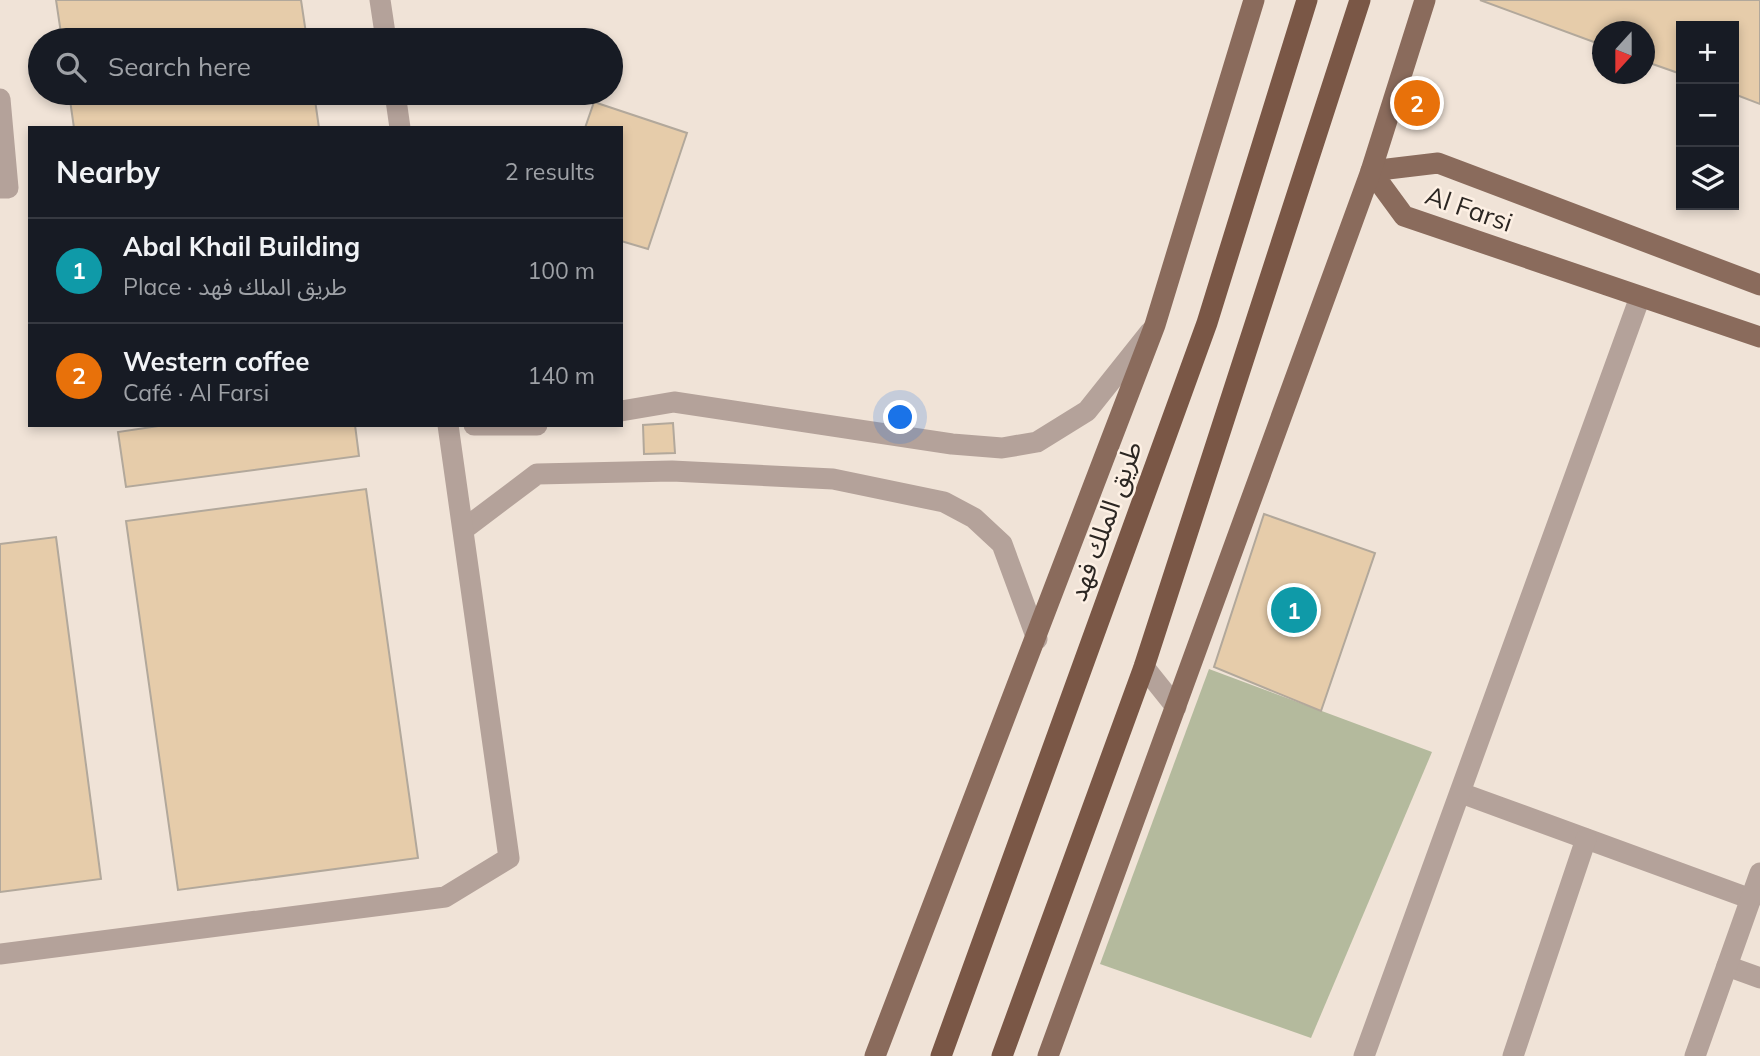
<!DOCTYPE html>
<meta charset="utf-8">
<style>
:root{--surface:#171b24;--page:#242831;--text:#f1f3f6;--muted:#9ea1a6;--line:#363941;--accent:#8d5e06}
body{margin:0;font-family:Mulish,"Noto Sans Arabic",sans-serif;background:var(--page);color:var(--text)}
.controls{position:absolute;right:21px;top:21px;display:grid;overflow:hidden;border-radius:0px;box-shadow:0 4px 10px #0003}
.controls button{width:63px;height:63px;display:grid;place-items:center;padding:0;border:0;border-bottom:2px solid var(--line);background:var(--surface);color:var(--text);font:35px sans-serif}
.compass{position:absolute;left:1592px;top:21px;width:63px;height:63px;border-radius:50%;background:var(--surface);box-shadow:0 4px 10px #0003;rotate:201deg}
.you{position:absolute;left:901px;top:418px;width:24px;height:24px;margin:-18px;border:5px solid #fff;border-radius:50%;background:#1a73e8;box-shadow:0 0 0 10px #1a73e833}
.badge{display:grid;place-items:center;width:46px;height:46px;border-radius:50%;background:var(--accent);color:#fff;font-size:23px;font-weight:700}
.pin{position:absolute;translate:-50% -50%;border:4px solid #fff;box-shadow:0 2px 7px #0006}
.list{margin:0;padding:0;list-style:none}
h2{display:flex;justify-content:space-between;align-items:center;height:91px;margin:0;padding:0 28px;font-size:30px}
h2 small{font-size:23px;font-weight:400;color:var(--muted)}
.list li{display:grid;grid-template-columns:46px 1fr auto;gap:21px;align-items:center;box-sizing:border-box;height:105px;padding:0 28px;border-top:2px solid var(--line)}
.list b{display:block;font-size:26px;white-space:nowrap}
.list p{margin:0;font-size:23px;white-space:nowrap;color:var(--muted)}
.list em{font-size:23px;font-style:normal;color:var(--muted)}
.icon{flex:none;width:38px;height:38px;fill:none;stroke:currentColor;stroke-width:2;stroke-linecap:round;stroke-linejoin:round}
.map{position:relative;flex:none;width:1760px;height:1056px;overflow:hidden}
.search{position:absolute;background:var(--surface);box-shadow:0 4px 10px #0003;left:28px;top:28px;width:595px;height:77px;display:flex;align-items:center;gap:18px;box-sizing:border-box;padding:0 24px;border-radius:38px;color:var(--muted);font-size:26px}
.panel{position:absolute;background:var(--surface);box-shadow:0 4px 10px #0003;left:28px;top:126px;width:595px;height:301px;border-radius:0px}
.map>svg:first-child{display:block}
.green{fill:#b4ba9d}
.building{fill:#e6ccaa;stroke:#b2a89b;stroke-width:2}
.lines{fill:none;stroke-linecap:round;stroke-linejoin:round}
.minor{stroke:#b4a29a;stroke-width:21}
.major{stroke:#8a6b5c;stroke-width:21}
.highway{stroke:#7a5746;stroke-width:21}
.labels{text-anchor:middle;stroke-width:5;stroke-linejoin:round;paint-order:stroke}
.street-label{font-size:26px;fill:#2c2723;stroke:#fdf0e4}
</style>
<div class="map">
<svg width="1760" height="1056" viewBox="0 0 1760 1056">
<rect width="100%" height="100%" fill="#f0e3d7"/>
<path class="green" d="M1209 669 1432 752 1311 1038 1100 964Z"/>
<g class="building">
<path d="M56 0H301L307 40H62Z"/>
<path d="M1480 0H1760V104L1734 94V26H1681V74L1644 61V32H1602V45Z"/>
<path d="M69 93H314L319 128H74Z"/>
<path d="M594 102 687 133 648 249 621 241V128H585Z"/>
<path d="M673 423 675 453 644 454 643 425Z"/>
<path d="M165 425H355L359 456 126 487 118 432Z"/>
<path d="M366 489 418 858 178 890 126 521Z"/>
<path d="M1264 514 1375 553 1321 711 1214 667Z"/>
<path d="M56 537 101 879 0 892V544Z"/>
</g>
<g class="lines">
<g class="minor">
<path d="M380 0 386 40"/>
<path d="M395 93 400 128"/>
<path d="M0 99 8 188H0"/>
<path d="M621 411 674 402 952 444 1002 448 1037 442 1087 411 1150 332"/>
<path d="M474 425H537"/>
<path d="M464 529 537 474 672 471 833 479 944 502 974 518 1002 544 1037 639"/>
<path d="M1144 667 1176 707"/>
<path d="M1461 793 1751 899"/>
<path d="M0 954 445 897 509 858 448 425"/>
<path d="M1727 966 1760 978"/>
<path d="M1364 1056 1640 297"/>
<path d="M1513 1056 1586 839"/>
<path d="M1695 1056 1760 873"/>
</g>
<g class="major">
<path d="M1760 285 1438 163 1371 171 1404 216 1760 337"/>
<path d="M875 1056 1155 325 1254 0"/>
<path d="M1048 1056 1371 171 1425 0"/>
</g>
<g class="highway">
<path d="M941 1056 1207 323 1307 0"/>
<path d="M1002 1056 1144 667 1360 0"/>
</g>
</g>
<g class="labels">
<g class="street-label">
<text transform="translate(1469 209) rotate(19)" y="9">Al Farsi</text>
<text transform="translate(1105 521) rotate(-70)" y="9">طريق الملك فهد</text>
</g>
</g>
</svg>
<div class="controls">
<button>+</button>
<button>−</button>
<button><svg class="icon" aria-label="layers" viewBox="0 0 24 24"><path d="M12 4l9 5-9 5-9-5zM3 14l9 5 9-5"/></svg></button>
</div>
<svg class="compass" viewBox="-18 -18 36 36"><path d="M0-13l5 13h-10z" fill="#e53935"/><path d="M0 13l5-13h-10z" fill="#9ea1a6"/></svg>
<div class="you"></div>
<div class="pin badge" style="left:1294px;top:610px;background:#0f9aa8">1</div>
<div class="pin badge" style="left:1417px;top:103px;background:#e8710a">2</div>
<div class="search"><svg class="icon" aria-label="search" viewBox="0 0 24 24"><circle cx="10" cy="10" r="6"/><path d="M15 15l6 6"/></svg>Search here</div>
<section class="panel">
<h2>Nearby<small>2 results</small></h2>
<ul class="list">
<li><span class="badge" style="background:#0f9aa8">1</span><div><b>Abal Khail Building</b><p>Place · طريق الملك فهد</p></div><em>100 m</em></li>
<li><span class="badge" style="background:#e8710a">2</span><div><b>Western coffee</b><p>Café · Al Farsi</p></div><em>140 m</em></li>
</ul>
</section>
</div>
